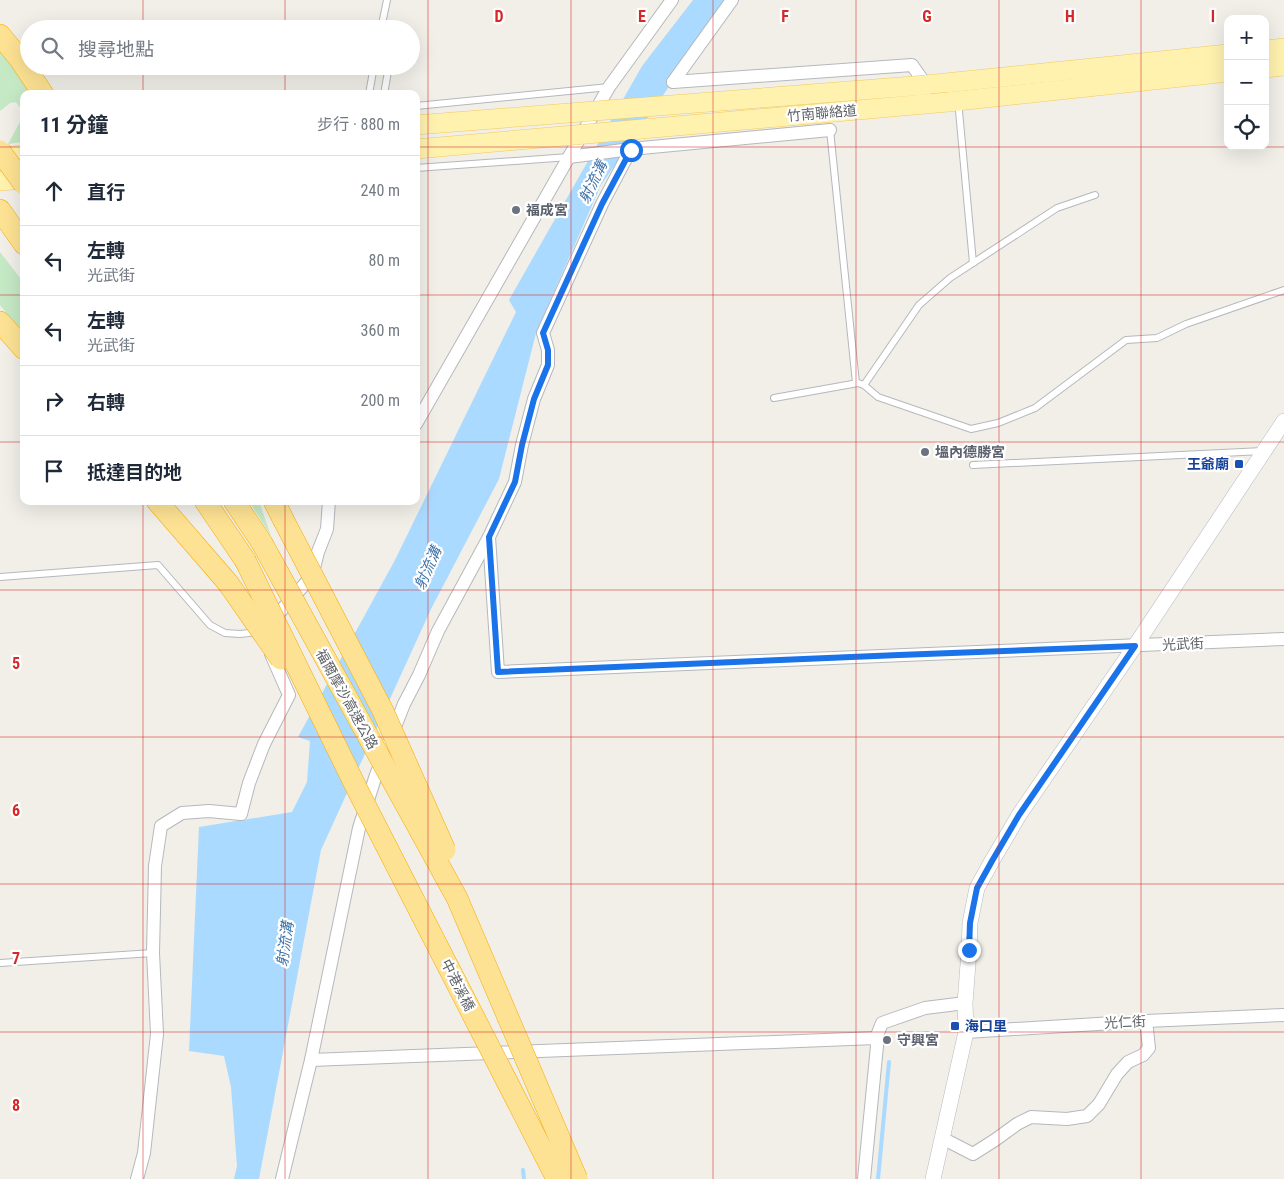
<!DOCTYPE html>
<html lang="zh-TW">
<meta charset="utf-8">
<style>
:root{--surface:#fff;--page:#f2f2f3;--text:#1f2937;--muted:#747a83;--line:#e0e1e3}
body{margin:0;font-family:"Roboto Condensed","Noto Sans TC",sans-serif;background:var(--page);color:var(--text)}
.controls{position:absolute;right:15px;top:15px;display:grid;overflow:hidden;border-radius:10px;box-shadow:0 5px 20px #0002}
.controls button{width:45px;height:45px;display:grid;place-items:center;padding:0;border:0;border-bottom:1px solid var(--line);background:var(--surface);color:var(--text);font:25px sans-serif}
.stop{position:absolute;width:15px;height:15px;margin:-11px;border:4px solid #1a73e8;border-radius:50%;background:#fff}
.stop.end{background:#1a73e8;border-color:#fff;box-shadow:0 1px 5px #0008}
.list{margin:0;padding:0;list-style:none}
h2{display:flex;justify-content:space-between;align-items:center;height:65px;margin:0;padding:0 20px;font-size:21px}
h2 small{font-size:16px;font-weight:400;color:var(--muted)}
.list li{display:grid;grid-template-columns:32px 1fr auto;gap:15px;align-items:center;box-sizing:border-box;height:70px;padding:0 20px;border-top:1px solid var(--line)}
.list b{display:block;font-size:19px;white-space:nowrap}
.list p{margin:0;font-size:16px;white-space:nowrap;color:var(--muted)}
.list em{font-size:16px;font-style:normal;color:var(--muted)}
.icon{flex:none;width:28px;height:28px;fill:none;stroke:currentColor;stroke-width:2;stroke-linecap:round;stroke-linejoin:round}
.map{position:relative;flex:none;width:1284px;height:1179px;overflow:hidden}
.search{position:absolute;background:var(--surface);box-shadow:0 5px 20px #0002;left:20px;top:20px;width:400px;height:55px;display:flex;align-items:center;gap:12px;box-sizing:border-box;padding:0 18px;border-radius:28px;color:var(--muted);font-size:19px}
.panel{position:absolute;background:var(--surface);box-shadow:0 5px 20px #0002;left:20px;top:90px;width:400px;height:415px;border-radius:10px}
.map>svg:first-child{display:block}
.green{fill:#c5e8c5}
.water{fill:#aadaff}
.lines{fill:none;stroke-linecap:round;stroke-linejoin:round}
.stream{stroke:#aadaff;stroke-width:4}
.service-casing{stroke:#b5b8bc;stroke-width:8}
.minor-casing{stroke:#b5b8bc;stroke-width:14}
.tertiary-casing{stroke:#b5b8bc;stroke-width:16}
.primary-casing{stroke:#f2c960;stroke-width:20}
.motorway-casing{stroke:#f9ab00;stroke-width:22}
.service{stroke:#fff;stroke-width:6}
.minor{stroke:#fff;stroke-width:12}
.tertiary{stroke:#fff;stroke-width:15}
.primary{stroke:#fff2af;stroke-width:19}
.motorway{stroke:#fde293;stroke-width:21}
.primary-bridge-casing{stroke:#f2c960;stroke-width:20;stroke-linecap:butt}
.motorway-bridge-casing{stroke:#f9ab00;stroke-width:22;stroke-linecap:butt}
.primary-bridge{stroke:#fff2af;stroke-width:19}
.motorway-bridge{stroke:#fde293;stroke-width:21}
.route{stroke:#1a73e8;stroke-width:6}
.grid{fill:none;stroke:#d62828;stroke-width:1;stroke-opacity:0.55}
.worship-dot{fill:#6b7280;stroke:#fff;stroke-width:2}
.transit-dot{fill:#1a4fb4;stroke:#fff;stroke-width:2}
.labels{text-anchor:middle;stroke-width:4.5;stroke-linejoin:round;paint-order:stroke}
.street-label{font-size:14px;fill:#5f6368;stroke:#fff}
.worship-label{font-size:14px;font-weight:bold;fill:#5b616d;stroke:#fff;text-anchor:start}
.transit-label{font-size:14px;font-weight:bold;fill:#164399;stroke:#fff;text-anchor:end}
.water-label{font-size:15px;font-style:italic;fill:#4174aa;stroke:#fff}
.grid-label{font-size:16px;text-anchor:middle;font-weight:bold;fill:#d62828;stroke:#fff;stroke-width:4.5;stroke-linejoin:round;paint-order:stroke}
</style>
<div class="map">
<svg width="1284" height="1179" viewBox="0 0 1284 1179">
<rect width="100%" height="100%" fill="#f1efe8"/>
<g class="green">
<path d="M0 50 32 94H24V142L8 144 20 122 21 109 16 102 10 103 0 111Z"/>
<path d="M0 252 24 283V334L0 305Z"/>
<path d="M249 501H259L271 536Z"/>
</g>
<path class="water" d="M693 0H729L601 185 536 333 499 479 431 609 321 850 259 1179H234L237 1166 231 1087 224 1056 189 1051 199 827 292 812 307 782 310 741 298 737 395 560 516 312 509 300 642 66Z"/>
<g class="lines">
<g class="stream">
<path d="M523 1170 524 1179"/>
<path d="M878 1179 889 1062"/>
</g>
<g class="service-casing">
<g id="service">
<path d="M381 29 387 0"/>
<path d="M369 94 374 66"/>
<path d="M384 94 389 66"/>
<path d="M960 103 959 111 973 263"/>
<path d="M416 106 609 87"/>
<path d="M830 130 856 383"/>
<path d="M416 168 569 157"/>
<path d="M864 385 919 305 950 278 1057 208 1095 195"/>
<path d="M774 398 858 383 864 385 878 397 971 429 998 423 1035 408 1126 340 1157 338 1186 324 1284 290"/>
<path d="M973 465 1263 451"/>
<path d="M0 577 158 565 210 625 225 633 240 634 259 632"/>
<path d="M0 963 153 953"/>
</g>
</g>
<g class="minor-casing">
<g id="minor">
<path d="M673 82 912 65 926 85"/>
<path d="M673 82 732 0"/>
<path d="M569 157 631 149 830 130"/>
<path d="M416 424 609 87 672 0"/>
<path d="M489 537 498 672 1284 639"/>
<path d="M270 623 312 576 318 552 327 529 329 501"/>
<path d="M966 1032 1146 1021 1284 1015"/>
<path d="M311 1060 876 1038"/>
<path d="M942 1138 973 1154 995 1140 1017 1124 1031 1117 1067 1119 1087 1116 1099 1104 1117 1074 1128 1062 1143 1055 1149 1048 1146 1021"/>
<path d="M137 1179 144 1153 157 1034 153 953 155 866 161 826 182 813 209 811 241 814 249 783 264 744 289 695 271 654"/>
<path d="M282 1179 311 1060 359 828 376 775 404 704 419 675 438 631 489 537 515 482 522 445 534 399 548 365V350L543 333 602 204 631 149"/>
<path d="M864 1179 877 1046 876 1038 882 1023 925 1008 965 1003"/>
</g>
</g>
<g class="tertiary-casing">
<path id="tertiary" d="M933 1179 966 1032 965 1003 969 951 970 923 977 888 992 861 1019 815 1135 646 1284 421"/>
</g>
<g class="primary-casing">
<g id="primary">
<path d="M1265 50 1284 48"/>
<path d="M1265 68 1284 66"/>
<path d="M926 85 1228 54"/>
<path d="M948 102 1228 72"/>
<path d="M0 157 24 155"/>
<path d="M0 181 24 179"/>
</g>
</g>
<g class="motorway-casing">
<g id="motorway">
<path d="M0 35 19 58 43 94"/>
<path d="M0 210 24 244"/>
<path d="M0 322 24 349"/>
<path d="M157 501 228 583"/>
<path d="M205 501 245 560"/>
<path d="M234 501 262 543"/>
<path d="M274 501 283 519"/>
</g>
</g>
<use href="#service" class="service"/>
<use href="#minor" class="minor"/>
<use href="#tertiary" class="tertiary"/>
<use href="#primary" class="primary"/>
<use href="#motorway" class="motorway"/>
<g class="primary-bridge-casing">
<g id="primary-bridge">
<path d="M416 125 926 85"/>
<path d="M416 149 948 102"/>
</g>
</g>
<g class="motorway-bridge-casing">
<g id="motorway-bridge">
<path d="M0 151 24 184"/>
<path d="M283 519 383 711 445 850"/>
<path d="M262 543 457 898 577 1179"/>
<path d="M245 560 358 791 557 1179"/>
<path d="M228 583 281 659"/>
</g>
</g>
<use href="#primary-bridge" class="primary-bridge"/>
<use href="#motorway-bridge" class="motorway-bridge"/>
</g>
<g class="lines">
<path class="route" d="M631 150 602 204 543 333 548 350V365L534 399 522 445 515 482 489 537 498 672 899 655 1135 646 1019 815 992 861 977 888 970 923 969 950"/>
</g>
<path class="grid" d="M143 0V29M285 0V29M428 0V1179M571 0V1179M713 0V1179M856 0V1179M999 0V1179M1141 0V1179M143 66V94M285 66V94M0 147H24M416 147H1284M0 295H24M416 295H1284M0 442H24M416 442H1284M143 501V1179M285 501V1179M0 590H1284M0 737H1284M0 884H1284M0 1032H1284"/>
<g class="worship-dot">
<circle cx="516" cy="210" r="5"/>
<circle cx="925" cy="452" r="5"/>
<circle cx="887" cy="1040" r="5"/>
</g>
<g class="transit-dot">
<rect x="1234" y="459" width="10" height="10" rx="2.5"/>
<rect x="950" y="1021" width="10" height="10" rx="2.5"/>
</g>
<g class="labels">
<g class="street-label">
<text transform="translate(822 113) rotate(-5)" y="5">竹南聯絡道</text>
<text transform="translate(1183 644) rotate(-3)" y="5">光武街</text>
<text transform="translate(347 699) rotate(61)" y="5">福爾摩沙高速公路</text>
<text transform="translate(458 985) rotate(63)" y="5">中港溪橋</text>
<text transform="translate(1125 1022) rotate(-3)" y="5">光仁街</text>
</g>
<g class="worship-label">
<text x="526" y="215">福成宮</text>
<text x="935" y="457">塭內德勝宮</text>
<text x="897" y="1045">守興宮</text>
</g>
<g class="transit-label">
<text x="1229" y="469">王爺廟</text>
<text x="965" y="1031" text-anchor="start">海口里</text>
</g>
<g class="water-label">
<text transform="translate(593 182) rotate(-64)" y="5">射流溝</text>
<text transform="translate(428 568) rotate(-66)" y="5">射流溝</text>
<text transform="translate(285 944) rotate(-82)" y="5">射流溝</text>
</g>
</g>
<g class="grid-label">
<text x="499" y="22">D</text>
<text x="642" y="22">E</text>
<text x="785" y="22">F</text>
<text x="927" y="22">G</text>
<text x="1070" y="22">H</text>
<text x="1213" y="22">I</text>
<text x="16" y="669">5</text>
<text x="16" y="816">6</text>
<text x="16" y="964">7</text>
<text x="16" y="1111">8</text>
</g>
</svg>
<div class="controls">
<button>+</button>
<button>−</button>
<button><svg class="icon" aria-label="locate" viewBox="0 0 24 24"><circle cx="12" cy="12" r="6"/><path d="M12 2v4M12 18v4M2 12h4M18 12h4"/></svg></button>
</div>
<div class="stop" style="left:631px;top:150px"></div>
<div class="stop end" style="left:969px;top:950px"></div>
<div class="search"><svg class="icon" aria-label="search" viewBox="0 0 24 24"><circle cx="10" cy="10" r="6"/><path d="M15 15l6 6"/></svg>搜尋地點</div>
<section class="panel">
<h2>11 分鐘<small>步行 · 880 m</small></h2>
<ul class="list">
<li><svg class="icon" aria-label="ahead" viewBox="0 0 24 24"><path d="M12 20V5M6 11l6-6 6 6"/></svg><div><b>直行</b></div><em>240 m</em></li>
<li><svg class="icon" aria-label="left" viewBox="0 0 24 24"><path d="M17 20v-9H6M10 6l-5 5 5 5"/></svg><div><b>左轉</b><p>光武街</p></div><em>80 m</em></li>
<li><svg class="icon" aria-label="left" viewBox="0 0 24 24"><path d="M17 20v-9H6M10 6l-5 5 5 5"/></svg><div><b>左轉</b><p>光武街</p></div><em>360 m</em></li>
<li><svg class="icon" aria-label="right" viewBox="0 0 24 24"><path d="M7 20v-9h11M14 6l5 5-5 5"/></svg><div><b>右轉</b></div><em>200 m</em></li>
<li><svg class="icon" aria-label="arrive" viewBox="0 0 24 24"><path d="M6 21V4h12l-3 4 3 4H6"/></svg><div><b>抵達目的地</b></div></li>
</ul>
</section>
</div>
